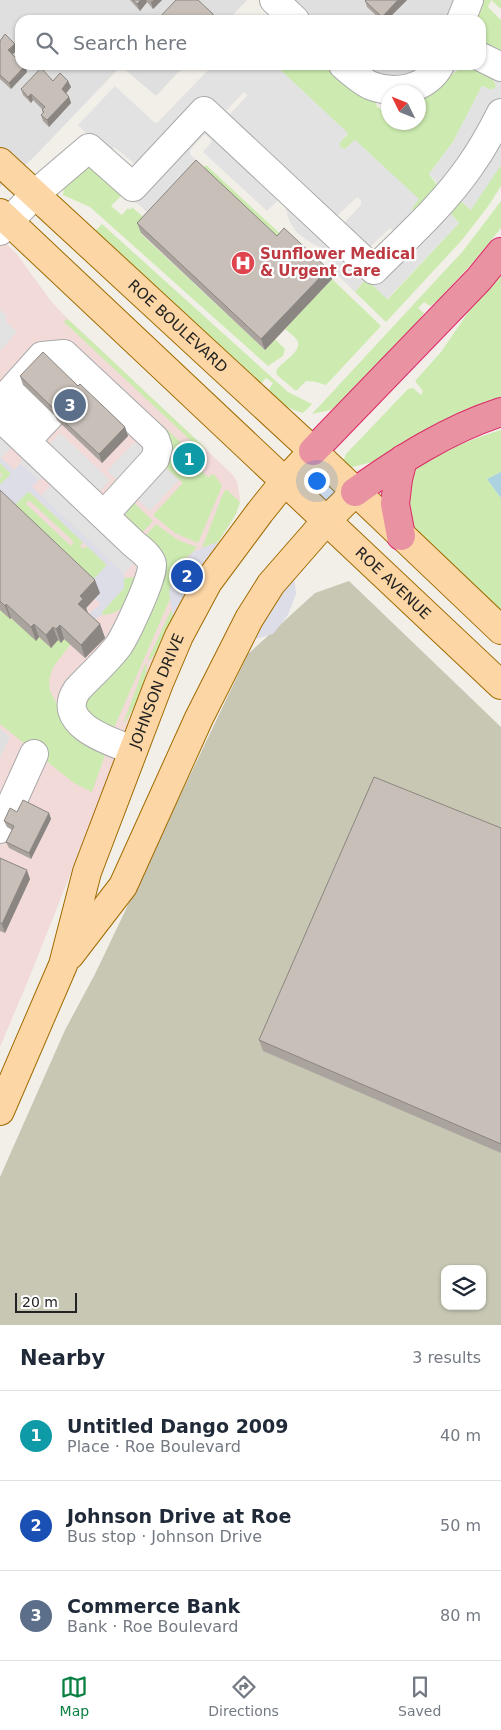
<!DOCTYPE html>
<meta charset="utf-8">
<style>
:root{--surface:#fff;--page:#f6f6f7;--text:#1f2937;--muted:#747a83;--line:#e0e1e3;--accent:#0b8043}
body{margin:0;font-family:"DejaVu Sans",sans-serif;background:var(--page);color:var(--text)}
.controls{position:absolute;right:15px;bottom:15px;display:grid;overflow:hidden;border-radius:10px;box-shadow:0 1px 4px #0004}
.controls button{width:45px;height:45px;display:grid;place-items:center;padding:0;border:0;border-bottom:1px solid var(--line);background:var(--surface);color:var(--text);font:25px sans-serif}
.compass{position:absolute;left:381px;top:85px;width:45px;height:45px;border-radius:50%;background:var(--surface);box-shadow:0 1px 4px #0004;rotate:313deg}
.scale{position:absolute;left:15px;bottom:12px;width:62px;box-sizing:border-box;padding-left:5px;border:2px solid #222;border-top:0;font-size:14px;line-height:18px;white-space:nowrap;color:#222;-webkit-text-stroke:4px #fff;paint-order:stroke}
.you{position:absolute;left:316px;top:480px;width:18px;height:18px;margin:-12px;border:4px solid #fff;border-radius:50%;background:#1a73e8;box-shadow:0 0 0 8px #1a73e833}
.badge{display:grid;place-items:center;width:32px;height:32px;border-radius:50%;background:var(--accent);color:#fff;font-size:16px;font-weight:700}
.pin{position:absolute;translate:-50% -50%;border:2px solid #fff;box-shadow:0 1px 5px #0006}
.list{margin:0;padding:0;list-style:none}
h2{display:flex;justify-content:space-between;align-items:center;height:65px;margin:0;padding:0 20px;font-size:21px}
h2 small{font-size:16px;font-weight:400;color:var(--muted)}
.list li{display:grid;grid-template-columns:32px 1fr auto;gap:15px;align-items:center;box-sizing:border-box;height:90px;padding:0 20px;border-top:1px solid var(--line)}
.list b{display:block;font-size:19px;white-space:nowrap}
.list p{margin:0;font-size:16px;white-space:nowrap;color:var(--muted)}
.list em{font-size:16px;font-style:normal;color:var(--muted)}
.icon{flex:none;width:28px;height:28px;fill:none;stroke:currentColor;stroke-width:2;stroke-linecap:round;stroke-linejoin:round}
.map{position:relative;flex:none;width:501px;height:1325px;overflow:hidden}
.search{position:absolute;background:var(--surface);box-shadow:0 1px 4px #0004;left:15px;right:15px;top:15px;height:55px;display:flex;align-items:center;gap:12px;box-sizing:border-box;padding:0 18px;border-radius:15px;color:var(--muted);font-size:19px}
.sheet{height:335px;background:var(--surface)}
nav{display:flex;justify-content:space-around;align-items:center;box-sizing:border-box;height:70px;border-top:1px solid var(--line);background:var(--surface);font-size:14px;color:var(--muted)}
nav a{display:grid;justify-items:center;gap:2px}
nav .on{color:var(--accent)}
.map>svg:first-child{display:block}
.residential{fill:#e0dfdf}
.commercial{fill:#f2dad9}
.construction{fill:#c7c7b4;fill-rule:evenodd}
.grass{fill:#cdebb0;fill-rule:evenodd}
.parking{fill:#e2e2e2;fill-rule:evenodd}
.plaza{fill:#dddde8}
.water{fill:#aad3df}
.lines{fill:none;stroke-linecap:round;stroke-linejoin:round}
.minor-casing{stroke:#a9a9a9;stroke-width:30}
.major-casing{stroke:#a06b00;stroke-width:30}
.highway-casing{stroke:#dc2a67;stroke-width:30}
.minor{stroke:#fff;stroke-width:28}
.major{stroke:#fcd6a4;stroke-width:28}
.highway{stroke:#e892a2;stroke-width:28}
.wall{fill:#aba49e}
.shaded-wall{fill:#8b8681}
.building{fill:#c7bfb8;stroke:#8b8681}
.labels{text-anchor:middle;stroke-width:4.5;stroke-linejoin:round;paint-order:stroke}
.health-label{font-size:15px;font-weight:bold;fill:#be3a42;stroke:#fff;text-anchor:start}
.street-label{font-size:15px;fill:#222;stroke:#fff}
</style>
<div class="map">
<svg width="501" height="1325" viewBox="0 0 501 1325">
<rect width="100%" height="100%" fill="#f2efe9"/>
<g class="residential">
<path d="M0 0H247L228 20H20V65H185L156 96 121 66 32 159 0 187Z"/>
<path d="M289 0H454L447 20H310Z"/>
<path d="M359 65H422L416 71 402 79H385Z"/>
<path d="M0 728 10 737 0 758Z"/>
</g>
<path class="commercial" d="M0 238 16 253 51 301 64 315 232 474 237 481 240 498 239 505 230 524 202 566 160 643 137 696 108 779 30 976 0 1047V758L10 737 0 728Z"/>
<path class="construction" d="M349 581 501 727V1325H0V1177L65 1030 95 974 248 654 315 593ZM445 1269H482V1306H445Z"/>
<g class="grass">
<path d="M481 0H501V9L491 0 488 7 501 20V54L481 41V20H473Z"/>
<path d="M275 65H325L346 85 376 102 377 107 385 112V104L388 105V122H418L419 100C426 96 433 93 439 87 455 73 459 60 483 74 489 77 495 79 496 87L491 90 482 86 453 142 429 174 438 186 413 213 412 208 418 199 355 140 345 149 340 147V142L348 134Z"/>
<path d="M206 165 287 240 281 247 200 171Z"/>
<path d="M501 165V186L489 205 462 240 386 322 355 292 363 282 368 281 388 299 459 223 450 213 458 202H462L470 209Z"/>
<path d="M87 167H92L123 194 111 206 122 215 128 208 130 210 132 207 151 224 141 234 265 350 275 339 285 349 283 356 268 366 90 207 63 195 64 185Z"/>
<path d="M501 201V228L476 259 437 301 430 306 424 302 418 308 424 313 418 321 340 404 330 410 312 414 463 251Z"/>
<path d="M102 224 288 392 312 404 303 413C290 410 276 401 269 389L273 383 266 378 262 383 254 378 94 232Z"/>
<path d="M501 271V400L440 424 373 462 348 468 343 462 346 454 408 389 413 388 421 395 423 391 415 381 441 352 482 292Z"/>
<path d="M332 279 381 326 326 385 316 382 306 381 296 391 277 375 276 371C280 363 304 351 297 340 294 336 289 332 285 329Z"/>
<path d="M66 319 70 321 202 445 205 449 203 452 64 322Z"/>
<path d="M156 419 201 462C200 469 202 473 208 477L214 474 222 486 198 543 175 533 153 515 183 483 165 467 150 426Z"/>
<path d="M501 430V472L487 479 501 498V614L408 523C408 513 407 485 410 477 418 459 482 435 501 430Z"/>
<path d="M0 463 11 474 0 485V478L2 475 0 472Z"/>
<path d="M226 489 240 502 236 514 218 542 202 548 222 496Z"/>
<path d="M28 491 83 542 80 546 83 549 87 546 107 565 90 583 11 509ZM28 501H30L73 541V545H70L26 504Z"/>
<path d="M133 502 153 521 141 534C128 521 119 519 133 502Z"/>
<path d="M156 524 178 540 197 547C194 552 190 554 186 558 175 570 169 583 170 599L114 728 88 715 85 705 87 698 124 657 144 537Z"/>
<path d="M138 577C128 598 128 613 102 615V612L124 588V578Z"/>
<path d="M0 610 10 619 11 618 36 640 39 637 51 648 58 640 65 639 71 644 53 667 49 680 50 691 61 712 81 741 105 755 92 792 74 783 0 724Z"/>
<path d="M171 610 173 617 157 651 150 660 148 659Z"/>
<path d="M145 664 147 665C146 681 134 712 123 724Z"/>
</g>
<g class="parking">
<path d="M481 41 501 54V165L471 210 462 202H458L450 213 459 223 387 299 368 281 363 282 355 292 328 266 336 258V255L311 243 296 232 289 220 285 205 281 201H277L267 211 203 152 212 141 205 134 190 150V154L197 161 148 213 136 202 134 203 95 168 87 167 66 181 47 164 63 150 83 141 87 136V134L78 125 115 86 154 122 157 123 213 65H275L348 133 340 142V147L345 149 355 140 419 199 412 208 413 213 438 186 435 180 429 174 453 142 482 86 491 90 496 87 495 82 493 80 477 71 468 68H463L465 65H481ZM244 92 247 94V96L228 116 225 113 226 111ZM114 147 135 164 136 166 131 169 112 150ZM357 197 361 200V205L344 223 336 218 337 216ZM390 228 395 232 373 255 369 249 370 247Z"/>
<path d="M0 310 7 316 6 318V321L17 332 0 351Z"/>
<path d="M0 392 49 445 60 433 110 480 99 492 101 495 106 494 119 482 107 471 135 442 179 480 150 511 137 499 125 511 126 519 151 544 124 574 41 496 52 483 46 478 38 480 20 464 23 455 12 447 1 458 0 457Z"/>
</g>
<g class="plaza">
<path d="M0 457 14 470 20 464 38 480 32 487 124 574V588L102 612V615L89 623 83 618 101 604 95 598 90 583 107 565 29 491 11 509 0 499V485L11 474 0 463Z"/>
<path d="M218 542 202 566 173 617 169 592 172 581 177 568 195 551Z"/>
<path d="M294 575 296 594 288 615 273 634 252 640 279 595Z"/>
</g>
<path class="water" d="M501 472V498L487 479Z"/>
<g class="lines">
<g class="minor-casing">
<g id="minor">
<path d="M274 0 295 20"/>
<path d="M461 20 469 0"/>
<path d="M481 57 501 67"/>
<path d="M343 65C351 72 362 82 372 86 396 95 427 89 440 65"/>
<path d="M0 231 35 194 89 148 133 187 204 111 374 270C407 237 443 205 470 166 482 149 492 131 501 113"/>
<path d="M0 403 42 356 64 354 155 439 158 448 155 459 104 515"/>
<path d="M0 417 134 544C140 549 150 556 152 564 155 574 126 634 119 645 107 661 91 675 77 690 54 724 111 742 133 750"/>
<path d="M10 426 62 370"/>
<path d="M26 441 78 386"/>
<path d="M0 829 34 754"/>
</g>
</g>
<g class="major-casing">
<g id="major">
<path id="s1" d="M0 162 313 451 501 630"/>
<path id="s2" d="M0 213 501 685"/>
<path d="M70 955 123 886 199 718 249 619 271 584 326 521 355 492"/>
<path id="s3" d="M0 1111 63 965 87 872 159 683 179 636 208 582 260 512 284 482 313 451"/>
</g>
</g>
<g class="highway-casing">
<g id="highway">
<path d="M313 451 479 279 501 252"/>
<path d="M355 492C400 460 448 429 501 412"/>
<path d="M401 536 395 504 398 479 403 459"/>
</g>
</g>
<use href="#minor" class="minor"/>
<use href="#major" class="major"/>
<use href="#highway" class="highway"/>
</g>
<g class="wall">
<path d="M130 0H162L153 9 147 2 140 11Z"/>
<path d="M365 0H407L387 20H381L367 7 365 1Z"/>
<path d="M0 41 15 44 17 50 12 54 25 66 27 72 11 89 0 79Z"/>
<path d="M53 81H68L71 87 66 93 69 97 71 103 49 127 43 121 41 115 43 113 42 110V109L33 100 31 103 23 95 21 89Z"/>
<path d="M137 223 277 236 328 269 332 279 265 350 141 233Z"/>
<path d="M20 376 78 386 125 427 128 436 102 463 57 420 55 416 23 385Z"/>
<path d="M0 490 100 593 86 608 88 613 100 624 105 638 85 658 64 639 61 643 58 640 51 648 39 637 36 641 11 618 10 619 0 610Z"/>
<path d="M17 812 49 813 51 819 31 859 9 848 6 842 12 830 7 827 4 821Z"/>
<path d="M501 828V1153L263 1051 259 1040Z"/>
<path d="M0 858 30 879 5 933 0 931Z"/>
</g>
<g class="shaded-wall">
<path d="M141 0H146L147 2 140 11 137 4Z"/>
<path d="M154 0H162L153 9 151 2Z"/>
<path d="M398 0H407L387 20H383L382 17Z"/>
<path d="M213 14 215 20H209Z"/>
<path d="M15 44 17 50 10 57 8 50Z"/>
<path d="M25 66 27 72 11 89 9 83Z"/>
<path d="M68 81 71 87 64 96 62 89Z"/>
<path d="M31 94 33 100 31 103 28 97Z"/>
<path d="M69 97 71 103 49 127 47 120Z"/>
<path d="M328 269 332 279 265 350 261 339Z"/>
<path d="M125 427 128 436 102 463 99 454Z"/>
<path d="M95 580 100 593 86 608 88 613 78 604 80 596Z"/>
<path d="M6 604 11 618 10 619 5 606Z"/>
<path d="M34 624 39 637 36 641 31 627Z"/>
<path d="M100 624 105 638 85 658 81 645Z"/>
<path d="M60 625 64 639 61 643 56 629Z"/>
<path d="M53 627 58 640 51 648 46 635Z"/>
<path d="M49 813 51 819 31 859 29 853Z"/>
<path d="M27 870 30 879 5 933 2 924Z"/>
</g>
<g class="building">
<path d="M133 0H141L137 4Z"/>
<path d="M176 0H198L213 14 209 20H201L200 19 199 20H157Z"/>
<path d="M366 0H398L382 17 365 1Z"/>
<path d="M5 34 15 44 8 50 20 62V65H23L25 66 9 83 0 75V41Z"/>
<path d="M41 68 53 81 60 73 68 81 62 89 69 97 47 120 41 115 44 112 42 110 45 107 31 94 28 97 21 89Z"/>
<path d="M196 160 277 236 284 228 328 269 261 339 137 223Z"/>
<path d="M43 352 78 386 80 384 125 427 99 454 54 412 55 410 20 376Z"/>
<path d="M0 490 95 580 80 596 83 599 78 604 100 624 81 645 60 625 56 629 53 627 46 635 34 624 31 627 6 604 5 606 0 601Z"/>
<path d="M374 777 501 828V1144L259 1040Z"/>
<path d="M23 800 49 813 29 853 6 842 14 826 4 821 10 808 17 812Z"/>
<path d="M0 858 27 870 2 924 0 923Z"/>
</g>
<defs>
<g id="hospital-disc" transform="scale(1.25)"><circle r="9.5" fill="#e0444e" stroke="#fff"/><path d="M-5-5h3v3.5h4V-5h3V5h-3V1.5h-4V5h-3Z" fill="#fff"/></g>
</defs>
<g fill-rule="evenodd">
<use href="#hospital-disc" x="243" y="263"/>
</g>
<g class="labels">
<g class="health-label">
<text x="260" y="259">Sunflower Medical<tspan x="260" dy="17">&amp; Urgent Care</tspan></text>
</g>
<g class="street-label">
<text dy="5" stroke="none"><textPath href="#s1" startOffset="242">ROE BOULEVARD</textPath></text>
<text dy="5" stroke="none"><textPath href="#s2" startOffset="540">ROE AVENUE</textPath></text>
<text dy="5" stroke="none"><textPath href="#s3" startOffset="449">JOHNSON DRIVE</textPath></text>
</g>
</g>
</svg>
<div class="controls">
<button><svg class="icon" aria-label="layers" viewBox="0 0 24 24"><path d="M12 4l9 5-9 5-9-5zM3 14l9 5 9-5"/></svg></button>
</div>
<svg class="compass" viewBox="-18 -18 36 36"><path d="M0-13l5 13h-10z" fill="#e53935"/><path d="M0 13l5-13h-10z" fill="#747a83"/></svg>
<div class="scale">20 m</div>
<div class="you"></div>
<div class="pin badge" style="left:189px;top:459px;background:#0f9aa8">1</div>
<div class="pin badge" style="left:187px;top:576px;background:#1a4fb4">2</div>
<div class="pin badge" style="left:70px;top:405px;background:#5c6f8a">3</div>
<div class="search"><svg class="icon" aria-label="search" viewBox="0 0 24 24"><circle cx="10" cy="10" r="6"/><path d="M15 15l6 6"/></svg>Search here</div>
</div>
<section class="sheet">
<h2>Nearby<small>3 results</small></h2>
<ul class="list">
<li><span class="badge" style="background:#0f9aa8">1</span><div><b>Untitled Dango 2009</b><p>Place · Roe Boulevard</p></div><em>40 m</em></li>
<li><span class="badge" style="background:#1a4fb4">2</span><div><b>Johnson Drive at Roe</b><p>Bus stop · Johnson Drive</p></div><em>50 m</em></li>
<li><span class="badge" style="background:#5c6f8a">3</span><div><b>Commerce Bank</b><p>Bank · Roe Boulevard</p></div><em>80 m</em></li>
</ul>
</section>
<nav>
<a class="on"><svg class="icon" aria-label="map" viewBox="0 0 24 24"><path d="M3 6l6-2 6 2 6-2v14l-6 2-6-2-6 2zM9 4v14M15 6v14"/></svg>Map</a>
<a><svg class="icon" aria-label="directions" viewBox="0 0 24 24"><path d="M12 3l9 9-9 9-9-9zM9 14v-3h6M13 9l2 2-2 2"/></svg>Directions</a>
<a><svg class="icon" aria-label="saved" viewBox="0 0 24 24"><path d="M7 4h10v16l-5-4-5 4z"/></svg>Saved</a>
</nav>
